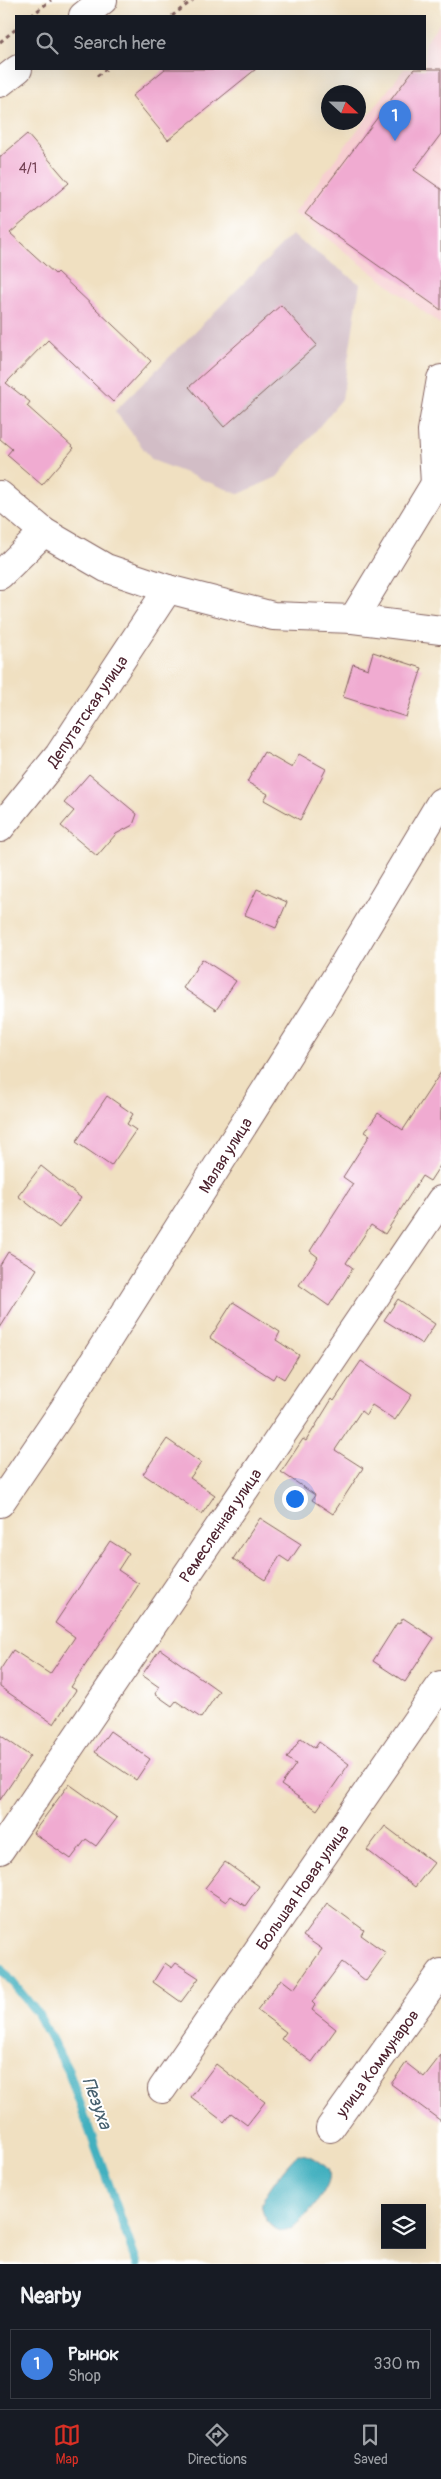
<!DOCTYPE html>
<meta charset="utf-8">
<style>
:root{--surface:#171b24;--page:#20242c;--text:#f1f3f6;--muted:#9ea1a6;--line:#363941;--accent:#d93025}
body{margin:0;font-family:Pangolin,sans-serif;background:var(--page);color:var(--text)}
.controls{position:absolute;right:15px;bottom:15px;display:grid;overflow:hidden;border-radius:0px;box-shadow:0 5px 20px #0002}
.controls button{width:45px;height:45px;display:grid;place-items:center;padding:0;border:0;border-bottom:1px solid var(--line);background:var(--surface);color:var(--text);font:25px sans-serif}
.compass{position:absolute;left:321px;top:85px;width:45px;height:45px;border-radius:50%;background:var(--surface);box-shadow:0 5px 20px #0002;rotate:112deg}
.you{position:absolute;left:294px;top:1498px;width:18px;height:18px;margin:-12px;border:4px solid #fff;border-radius:50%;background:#1a73e8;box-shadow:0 0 0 8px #1a73e833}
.badge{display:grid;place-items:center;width:32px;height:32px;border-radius:50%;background:var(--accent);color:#fff;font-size:16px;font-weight:700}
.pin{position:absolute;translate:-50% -41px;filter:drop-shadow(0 1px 2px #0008)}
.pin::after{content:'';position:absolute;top:26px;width:18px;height:15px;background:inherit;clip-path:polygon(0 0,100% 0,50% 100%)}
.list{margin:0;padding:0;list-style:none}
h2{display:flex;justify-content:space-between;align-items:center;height:65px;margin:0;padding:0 20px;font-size:21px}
h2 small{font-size:16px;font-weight:400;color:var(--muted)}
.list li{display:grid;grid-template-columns:32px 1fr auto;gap:15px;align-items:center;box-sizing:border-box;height:70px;margin:0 10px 10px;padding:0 10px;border:1px solid var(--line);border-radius:0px}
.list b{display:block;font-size:19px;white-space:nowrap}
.list p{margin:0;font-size:16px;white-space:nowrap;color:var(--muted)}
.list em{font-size:16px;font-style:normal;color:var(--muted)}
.icon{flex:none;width:28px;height:28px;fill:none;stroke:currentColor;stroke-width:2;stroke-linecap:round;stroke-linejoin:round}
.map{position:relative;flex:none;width:441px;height:2264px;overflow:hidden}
.search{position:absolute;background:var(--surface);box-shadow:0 5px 20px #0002;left:15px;right:15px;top:15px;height:55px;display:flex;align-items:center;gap:12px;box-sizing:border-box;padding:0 18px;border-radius:0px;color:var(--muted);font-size:19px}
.sheet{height:145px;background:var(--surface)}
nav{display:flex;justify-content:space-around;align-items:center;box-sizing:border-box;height:70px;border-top:1px solid var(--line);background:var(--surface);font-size:14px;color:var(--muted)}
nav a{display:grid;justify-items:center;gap:2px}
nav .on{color:var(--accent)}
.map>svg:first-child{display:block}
.built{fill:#f7cfd1}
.industrial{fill:#d2bdc6}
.water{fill:#43b0bf;stroke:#466875}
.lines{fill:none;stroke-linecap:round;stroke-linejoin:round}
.stream{stroke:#43b0bf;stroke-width:9}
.building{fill:#f0abd1}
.minor-casing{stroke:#846360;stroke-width:30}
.major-casing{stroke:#846360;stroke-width:30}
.path{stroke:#846360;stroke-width:3;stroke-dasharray:4 4;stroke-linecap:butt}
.minor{stroke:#fff;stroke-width:28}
.major{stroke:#fff;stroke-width:28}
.labels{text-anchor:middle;stroke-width:4;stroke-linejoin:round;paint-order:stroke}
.number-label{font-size:14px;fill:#744254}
.street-label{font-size:16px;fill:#4a1f2b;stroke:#fff}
.water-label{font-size:18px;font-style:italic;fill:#47606e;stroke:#fff}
</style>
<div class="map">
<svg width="441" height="2264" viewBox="0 0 441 2264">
<rect width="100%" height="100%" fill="#fff"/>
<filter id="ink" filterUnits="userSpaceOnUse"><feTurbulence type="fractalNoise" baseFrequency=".02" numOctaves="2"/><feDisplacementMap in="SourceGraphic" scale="10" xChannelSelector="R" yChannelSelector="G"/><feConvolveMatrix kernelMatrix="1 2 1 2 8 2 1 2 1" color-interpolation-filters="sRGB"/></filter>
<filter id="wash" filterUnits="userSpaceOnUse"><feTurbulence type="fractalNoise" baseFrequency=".0096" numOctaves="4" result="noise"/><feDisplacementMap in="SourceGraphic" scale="20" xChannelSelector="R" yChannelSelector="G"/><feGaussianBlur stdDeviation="1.12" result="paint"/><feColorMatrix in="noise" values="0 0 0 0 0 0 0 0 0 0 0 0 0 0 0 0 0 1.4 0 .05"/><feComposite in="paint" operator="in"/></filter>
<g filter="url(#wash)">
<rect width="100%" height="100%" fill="#f0e0c1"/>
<path class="built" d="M441 21V325L294 213 404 69H425V42Z"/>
<path class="industrial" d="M292 235 360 284 342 399 277 477 239 494 152 460 115 411Z"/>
<path class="water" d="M298 2154C306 2154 313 2157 319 2162 322 2164 326 2166 328 2169 337 2184 304 2219 292 2228 277 2240 259 2215 262 2203 266 2190 288 2163 298 2154Z"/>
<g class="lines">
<path class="stream" d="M0 1967 38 2014 68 2070 137 2264"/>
</g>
<g id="blocks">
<g class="building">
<path d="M165 69H256L168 140 132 96Z"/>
<path d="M414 69H441V134L414 170 441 189V310L305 214Z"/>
<path d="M27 134 69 183 10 233 55 274 57 272 151 361 113 402 48 340 6 383 30 402 27 406 74 448 42 485 7 455 12 449 0 439V157Z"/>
<path d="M281 305 317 345 224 427 189 387Z"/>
<path d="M373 652 422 668 406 717 343 697 353 664 368 669Z"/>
<path d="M264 752 292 768 299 754 326 769 300 820 264 800 268 794 247 782Z"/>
<path d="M89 774 137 814 133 825 116 834 97 856 61 826 74 811 64 803Z"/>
<path d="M257 889 287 902 276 928 245 915Z"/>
<path d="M202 959 236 981 216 1010 183 988Z"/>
<path d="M441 1072V1164L430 1181 422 1176 385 1234 371 1225 346 1263 353 1268 329 1306 299 1285 318 1257 310 1251 353 1184 343 1177 370 1135 365 1132 378 1113 403 1130Z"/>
<path d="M107 1096 133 1114 127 1124 136 1130 111 1166 76 1142Z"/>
<path d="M41 1166 81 1198 59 1228 18 1196Z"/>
<path d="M8 1252 37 1269 0 1328V1265Z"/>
<path d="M398 1299 435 1324 422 1344 384 1320Z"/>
<path d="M233 1302 280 1332 276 1340 299 1355 284 1379 276 1374 273 1379 210 1338Z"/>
<path d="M361 1361 412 1395 395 1420 372 1405 366 1415 361 1411 335 1450 363 1468 333 1514 312 1500 315 1495 281 1472 303 1439 306 1441 332 1399 334 1401Z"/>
<path d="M167 1439 201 1463 190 1478 215 1495 202 1514 143 1474Z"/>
<path d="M260 1518 301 1544 289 1562 280 1556 265 1580 233 1559Z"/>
<path d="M110 1541 129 1553 118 1570 139 1584 71 1687 76 1690 54 1724 0 1687V1670L13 1650 50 1674 75 1637 55 1623Z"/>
<path d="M403 1618 434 1638 405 1682 373 1661 397 1623 399 1624Z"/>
<path d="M160 1649 219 1691 201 1718 176 1701 172 1706 155 1694 159 1687 142 1675Z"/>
<path d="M110 1731 150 1759 136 1780 95 1752Z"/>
<path d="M0 1735 30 1756 0 1800Z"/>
<path d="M301 1738 315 1748 319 1742 349 1764 317 1810 281 1785 296 1764 287 1758Z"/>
<path d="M69 1784 117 1818 96 1846 86 1839 71 1859 33 1833Z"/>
<path d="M385 1826 434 1863 415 1887 367 1850Z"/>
<path d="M225 1862 259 1886 245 1906 231 1896 226 1902 205 1888Z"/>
<path d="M327 1903 364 1930 361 1935 386 1953 366 1981 342 1962 312 2002 315 2005 312 2010 336 2029 312 2062 281 2039 286 2032 257 2010 281 1979 294 1989 322 1949 303 1936Z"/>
<path d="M165 1963 172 1968 176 1963 199 1978 181 2002 153 1982Z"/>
<path d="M441 2055V2121L391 2084 406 2063 424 2077Z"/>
<path d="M216 2064 265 2102 247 2125 231 2113 224 2122 191 2097Z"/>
</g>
</g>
</g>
<g filter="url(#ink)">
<use href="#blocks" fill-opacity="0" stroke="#846360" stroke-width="1"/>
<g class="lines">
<g class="minor-casing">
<g id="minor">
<path d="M435 484 432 431 441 379"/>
<path d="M0 495 44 532 106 568 168 589 273 616 353 619 441 630"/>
<path d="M0 575 44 532"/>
<path d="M353 619 441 474"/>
<path d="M0 828 59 755 168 589"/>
<path d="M0 1503 62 1412 320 1004 441 802"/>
<path d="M0 1850 441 1200"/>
<path d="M162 2089 441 1685"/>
<path d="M330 2128 441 1973"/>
</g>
</g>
<g class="major-casing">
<g id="major">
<path d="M83 16 103 0"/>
<path d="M0 83 18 69"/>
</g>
</g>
<g class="path">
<path d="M31 16 51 0"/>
<path d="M172 16 193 0"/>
<path d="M0 42 16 29"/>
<path d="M97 76 106 69"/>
</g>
<use href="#minor" class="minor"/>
<use href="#major" class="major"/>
</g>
</g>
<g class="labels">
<g class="number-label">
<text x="28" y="173">4/1</text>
</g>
<g class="street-label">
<text transform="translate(87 711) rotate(-56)" y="6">Депутатская улица</text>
<text transform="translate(225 1155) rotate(-58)" y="6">Малая улица</text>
<text transform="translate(220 1525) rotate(-56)" y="6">Ремесленная улица</text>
<text transform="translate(302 1887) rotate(-55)" y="6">Большая Новая улица</text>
<text transform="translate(377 2063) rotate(-54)" y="6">улица Коммунаров</text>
</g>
<g class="water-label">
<text transform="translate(97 2103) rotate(70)" y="6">Пезуха</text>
</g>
</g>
</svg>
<div class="controls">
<button><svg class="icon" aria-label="layers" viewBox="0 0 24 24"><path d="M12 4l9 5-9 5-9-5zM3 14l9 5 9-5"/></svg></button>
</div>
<svg class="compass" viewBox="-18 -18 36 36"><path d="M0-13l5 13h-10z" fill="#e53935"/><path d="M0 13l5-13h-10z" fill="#9ea1a6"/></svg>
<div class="you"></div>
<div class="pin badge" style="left:395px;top:141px;background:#3f7fe0">1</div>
<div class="search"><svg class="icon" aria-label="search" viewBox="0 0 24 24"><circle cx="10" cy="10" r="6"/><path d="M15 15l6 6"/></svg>Search here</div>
</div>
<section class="sheet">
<h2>Nearby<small></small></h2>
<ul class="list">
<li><span class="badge" style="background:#3f7fe0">1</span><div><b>Рынок</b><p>Shop</p></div><em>330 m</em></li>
</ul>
</section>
<nav>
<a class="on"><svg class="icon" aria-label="map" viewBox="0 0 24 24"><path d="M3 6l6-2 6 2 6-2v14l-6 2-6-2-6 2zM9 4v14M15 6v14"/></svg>Map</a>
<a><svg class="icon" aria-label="directions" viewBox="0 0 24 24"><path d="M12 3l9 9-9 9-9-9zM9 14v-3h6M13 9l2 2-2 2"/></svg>Directions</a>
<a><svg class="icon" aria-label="saved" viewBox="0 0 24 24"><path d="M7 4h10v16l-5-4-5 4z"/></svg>Saved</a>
</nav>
